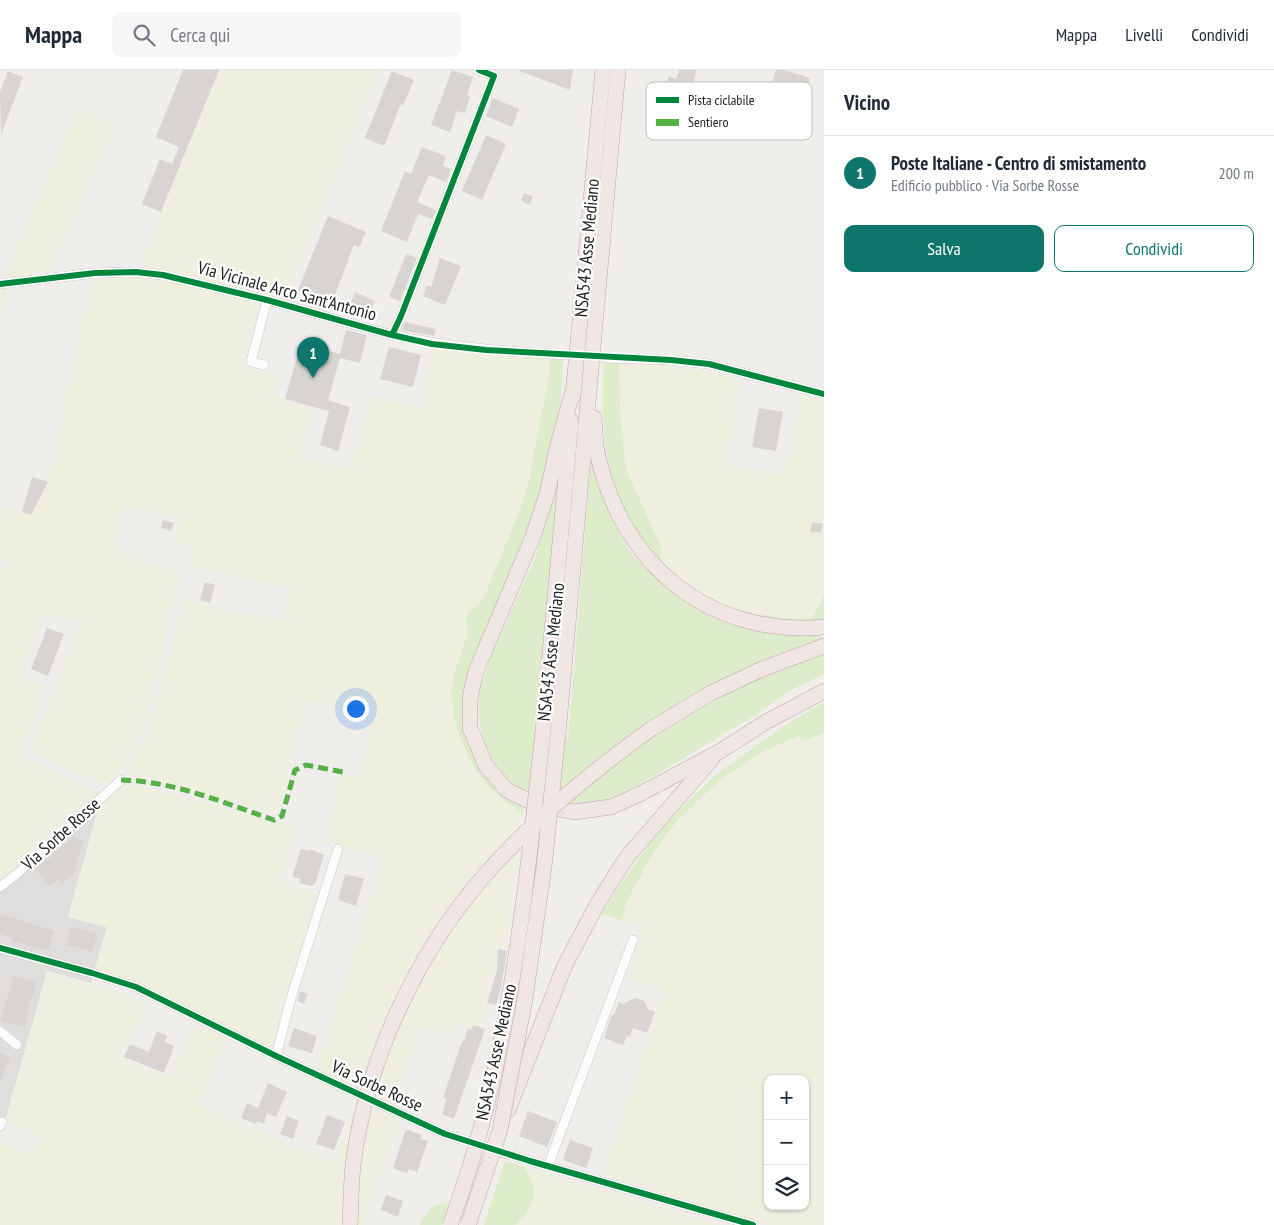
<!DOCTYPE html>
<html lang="it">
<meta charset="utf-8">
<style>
:root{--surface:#fff;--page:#f6f6f7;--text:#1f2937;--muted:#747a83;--line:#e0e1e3;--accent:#0f766e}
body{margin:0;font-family:"PT Sans Narrow",sans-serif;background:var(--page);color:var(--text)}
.controls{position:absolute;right:15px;bottom:15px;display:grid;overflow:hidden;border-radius:10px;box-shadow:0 1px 4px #0004}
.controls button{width:45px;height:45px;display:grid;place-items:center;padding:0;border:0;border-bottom:1px solid var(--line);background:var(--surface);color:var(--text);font:25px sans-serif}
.you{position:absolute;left:355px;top:638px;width:18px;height:18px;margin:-12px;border:4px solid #fff;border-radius:50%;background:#1a73e8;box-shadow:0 0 0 8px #1a73e833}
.badge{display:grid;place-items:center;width:32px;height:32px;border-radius:50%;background:var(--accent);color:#fff;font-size:16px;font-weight:700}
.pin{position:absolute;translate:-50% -41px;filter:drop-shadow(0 1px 2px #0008)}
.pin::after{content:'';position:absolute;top:26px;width:18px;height:15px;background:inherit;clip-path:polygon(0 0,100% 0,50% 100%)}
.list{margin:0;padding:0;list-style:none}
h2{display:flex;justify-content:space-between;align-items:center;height:65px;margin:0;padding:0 20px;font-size:21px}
h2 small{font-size:16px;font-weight:400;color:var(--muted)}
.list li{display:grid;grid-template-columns:32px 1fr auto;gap:15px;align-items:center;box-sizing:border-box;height:75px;padding:0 20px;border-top:1px solid var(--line)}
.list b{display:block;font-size:19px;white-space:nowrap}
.list p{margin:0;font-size:16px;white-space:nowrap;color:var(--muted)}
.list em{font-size:16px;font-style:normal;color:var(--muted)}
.actions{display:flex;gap:10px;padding:15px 20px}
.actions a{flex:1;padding:11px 0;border:1px solid var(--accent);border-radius:10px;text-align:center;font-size:18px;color:var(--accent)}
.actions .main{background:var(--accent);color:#fff}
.icon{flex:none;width:28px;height:28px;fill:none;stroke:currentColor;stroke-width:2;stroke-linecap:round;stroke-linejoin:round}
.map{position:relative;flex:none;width:824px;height:1155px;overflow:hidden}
header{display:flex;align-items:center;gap:30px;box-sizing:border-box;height:70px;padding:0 25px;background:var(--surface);border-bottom:1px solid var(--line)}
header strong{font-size:24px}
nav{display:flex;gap:28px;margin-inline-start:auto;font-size:18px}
.search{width:350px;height:45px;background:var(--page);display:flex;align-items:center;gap:12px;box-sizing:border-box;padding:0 18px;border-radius:10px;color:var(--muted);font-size:19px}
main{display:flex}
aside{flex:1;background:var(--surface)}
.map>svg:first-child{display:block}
.residential{fill:#dfdedc}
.farmland{fill:#efefdf;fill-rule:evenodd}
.grass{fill:#ddeccb}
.building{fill:#d7d4d2}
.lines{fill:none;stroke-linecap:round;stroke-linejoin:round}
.minor-casing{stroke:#c9c8c7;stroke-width:10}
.trunk-casing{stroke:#c5a2ac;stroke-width:16}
.minor{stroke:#fdfcfc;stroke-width:9}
.trunk{stroke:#f0e6e4;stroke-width:15}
.trunk-bridge-casing{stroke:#c5a2ac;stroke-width:16;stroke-linecap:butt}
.trunk-bridge{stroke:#f0e6e4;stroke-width:15}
.quiet{stroke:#55b145;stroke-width:5;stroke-dasharray:10 5;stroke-linecap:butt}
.cycleway-casing{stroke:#fff;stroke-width:9}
.cycleway{stroke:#00873e;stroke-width:6}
.labels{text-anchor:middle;stroke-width:4.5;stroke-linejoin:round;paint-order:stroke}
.street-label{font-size:18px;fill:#222;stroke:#fff}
.key{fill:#fff;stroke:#bdbdbd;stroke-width:1}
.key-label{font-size:14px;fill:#222}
</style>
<header>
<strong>Mappa</strong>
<div class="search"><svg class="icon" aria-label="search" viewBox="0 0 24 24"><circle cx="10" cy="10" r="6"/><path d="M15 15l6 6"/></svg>Cerca qui</div>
<nav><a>Mappa</a><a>Livelli</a><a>Condividi</a></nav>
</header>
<main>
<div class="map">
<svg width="824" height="1155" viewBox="0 0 824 1155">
<rect width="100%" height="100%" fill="#f0eeeb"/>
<path class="residential" d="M100 732 68 847 107 857 91 913 47 901 5 1051 0 1049V820Z"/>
<g class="farmland">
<path d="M220 0H379L285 232 214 213 165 202 140 199Z"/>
<path d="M78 38 116 54 51 201 3 209Z"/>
<path d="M111 208H149L185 214 259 235 243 294 279 304 273 326 314 338 300 385 351 399 370 327 421 338 432 276 551 287 549 306 529 409 521 437 483 530 467 544 468 562 454 605 468 687 484 712 502 729 523 743 506 878 496 877 494 898 485 934 488 935 481 962 456 953 450 968 421 955 394 1035 318 998 383 788 324 771 342 704 359 708 376 638 359 632 356 642 307 630 280 735 274 743 129 704 127 702 147 669 177 556 185 533 188 531 282 551 290 518 191 497 189 495 194 476 175 470 181 450 125 434 115 471 135 488 181 504 168 549 160 595 142 664 138 674 119 701 110 711 100 713 47 690 32 679 79 554 44 542 19 606 44 617 20 685 99 722 0 809V506L8 490 0 488V437L32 446 48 413 92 210Z"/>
<path d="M8 219 0 249V220Z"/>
<path d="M619 293H654L689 298 715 303 740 312 728 395 785 405 801 325 824 329V525L812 549 780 548 746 542 720 533 685 514 660 492 662 479 629 406 625 393 620 337Z"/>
<path d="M824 662V1155H768L603 1105 664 920 627 907 644 858 622 851 626 833 654 781 678 750 722 708 766 680 799 666 808 670ZM768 1009H805V1136H768Z"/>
<path d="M123 713 237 741 269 751 277 752 296 758 281 812 318 824 271 980 95 900 107 857 68 847 100 732Z"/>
<path d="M48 901 117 921 149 934 120 987 171 1008 194 953 226 969 199 1036 336 1093 357 1030 401 1052 362 1155H4L0 1154V1077L1 1073 33 1085 41 1066 5 1051Z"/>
<path d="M525 1097 599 1118 719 1155H516L532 1136 535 1122 530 1107 525 1102Z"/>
</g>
<g class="grass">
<path d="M551 287 563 288 561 328 544 415 466 657 524 735 523 743 502 729 484 712 468 687 455 652 451 625 454 605 468 562 466 548 467 544 483 530 521 437 529 409 549 306Z"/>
<path d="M604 292 619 293 620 337 625 393 629 406 662 479 660 492 685 514 720 533 746 542 780 548 812 549 824 525V549L820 550 824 582V604L793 619 757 644 635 717 608 730 585 733 563 734 526 724 506 706 493 690 485 675 479 648V622L491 586 535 489 555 421 559 422 533 669 568 670 591 393 593 389C601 421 612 455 631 483 637 490 644 496 650 503L660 492C653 483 645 475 638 465 604 412 600 354 604 292Z"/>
<path d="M824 632V662L808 670H803L799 666 766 680 722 708 678 750 654 781 626 833 622 851 601 843 655 765 715 705 790 652Z"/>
<path d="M505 1091 525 1097C525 1103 530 1106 532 1112 539 1130 527 1141 516 1155H484Z"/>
<path d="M449 1133 444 1150 445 1155H420C425 1141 434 1133 449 1133Z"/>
</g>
<g class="building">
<path d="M183 0H219L161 142 142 134 160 89 172 94 179 77 156 67Z"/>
<path d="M452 0 473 7 467 25 470 26 465 43 457 41 450 62 431 55Z"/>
<path d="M520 0H573L570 20 520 1Z"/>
<path d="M679 0H697L681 51 657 43 669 6 676 9Z"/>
<path d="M776 0H785L810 8 801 35 768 24Z"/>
<path d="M8 1 23 7 1 65 0 22Z"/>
<path d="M392 1 414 10 403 35 401 34 384 76 365 68Z"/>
<path d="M493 28 519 39 512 57 486 46Z"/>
<path d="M486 65 506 74 482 130 462 121Z"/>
<path d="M422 77 446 86 443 96 451 99 446 112 429 105 417 132 436 140 432 149 418 144 407 172 381 161 405 101 411 104Z"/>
<path d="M524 123 533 126 530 135 521 131Z"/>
<path d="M328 146 366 162 359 177 354 175 332 233 298 220Z"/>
<path d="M406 184 417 188 400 231 389 227Z"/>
<path d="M440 188 461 196 445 235 423 226 427 215 431 217Z"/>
<path d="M355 222 375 231 367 250 347 242Z"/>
<path d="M405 252 436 259 434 266 401 260Z"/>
<path d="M346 260 367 265 360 293 340 288 328 330 350 337 338 381 320 375 329 341 285 329 301 273 340 284Z"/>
<path d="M389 277 421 285 413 317 380 309Z"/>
<path d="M759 338 783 342 776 381 752 377Z"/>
<path d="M32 407 48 412 31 445 22 442Z"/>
<path d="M163 450 174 453 171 461 161 458Z"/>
<path d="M812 452 823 454 821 462H810Z"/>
<path d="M205 512 215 515 210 533 200 530Z"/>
<path d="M47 558 64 564 48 606 31 599Z"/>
<path d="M73 767 83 771 74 803 62 814 57 809 50 816 36 799Z"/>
<path d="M301 779 309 781 310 779 324 785 315 814 312 816 299 813 300 809 292 807Z"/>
<path d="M345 804 364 809 356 836 338 830Z"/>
<path d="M0 844 54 861 48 881 13 871V868L0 864Z"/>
<path d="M71 857 97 863 93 881 67 875Z"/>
<path d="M498 879 507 881 501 918 496 935 487 933 497 900Z"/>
<path d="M13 906 36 912 24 957 1 951Z"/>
<path d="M300 921 308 924 304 934 297 931Z"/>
<path d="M635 928 643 930 648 939 655 942 647 963 633 958 630 967 627 966 623 975 604 968 612 945H614L619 932 623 934Z"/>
<path d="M473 955 485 959 454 1049 442 1044 447 1029 443 1028 462 971H464L468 959 472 960Z"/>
<path d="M294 958 317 966 312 983 288 976Z"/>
<path d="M157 961 167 966 165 972 174 976 164 1003 124 987 130 974 149 982Z"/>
<path d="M0 983 10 987 0 1012Z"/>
<path d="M268 1013 287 1022 276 1047 267 1043 264 1054 257 1051 256 1054 241 1048 247 1033 258 1038Z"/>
<path d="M528 1041 557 1052 547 1077 519 1066Z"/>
<path d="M327 1045 345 1052 334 1080 316 1074Z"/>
<path d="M287 1046 299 1051 293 1069 280 1064Z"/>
<path d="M406 1059 422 1065 421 1069 428 1071 417 1102 409 1099 407 1103 393 1098Z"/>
<path d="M570 1070 593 1078 586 1098 563 1090Z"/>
<path d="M386 1125 403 1131 398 1147 381 1140Z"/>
</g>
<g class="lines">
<g class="minor-casing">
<g id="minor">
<path d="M0 214 95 203 136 202 163 205 267 230 392 265 401 246 494 6 479 0"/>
<path d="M392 265C448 277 505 281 563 285"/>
<path d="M605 288 671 290 709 294 824 324"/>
<path d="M264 295 251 292 267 230"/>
<path d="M0 817 18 803 121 710"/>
<path d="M0 878 92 903 136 917 276 986 445 1064 530 1091 753 1155"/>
<path d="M0 961 17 975"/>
<path d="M276 986 291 928 338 779"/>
<path d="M0 1056 2 1052"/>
<path d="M548 1096 633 870"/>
</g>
</g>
<g class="trunk-casing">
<g id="trunk">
<path d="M574 317 558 374 547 424 532 469 476 601 470 628V658L486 696 507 720 537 735 574 742 611 737 640 724 717 683 766 652 824 621"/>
<path d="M573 326 603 0"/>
<path d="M594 348C595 359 595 371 597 382 621 494 708 567 824 557"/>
<path d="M651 659 711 623 762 599 824 576"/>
<path d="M543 661 571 351"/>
<path d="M558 664 618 0"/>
<path d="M508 1040 565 895 599 831 627 787 711 690"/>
</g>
</g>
<use href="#minor" class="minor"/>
<use href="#trunk" class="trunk"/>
<g class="trunk-bridge-casing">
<g id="trunk-bridge">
<path d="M350 1155C351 1135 351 1114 353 1095 366 992 416 884 484 806 533 750 591 702 651 659"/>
<path d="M450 1155C509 998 525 827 543 661"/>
<path d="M468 1155 500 1060 525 929 544 797 558 664"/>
</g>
</g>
<use href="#trunk-bridge" class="trunk-bridge"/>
<path class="quiet" d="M121 710C174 711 224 733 274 750L282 746 295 700 306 695 343 702"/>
<g class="cycleway-casing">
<g id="cycleway">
<path d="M0 214 95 203 136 202 163 205 267 230 392 265 401 246 494 6 479 0"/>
<path d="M392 265 432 274 486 280 671 290 709 294 824 324"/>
<path d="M0 878 92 903 136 917 276 986 445 1064 530 1091 753 1155"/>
</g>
</g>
<use href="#cycleway" class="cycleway"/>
</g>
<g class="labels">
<g class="street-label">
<text transform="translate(587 178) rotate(-85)" y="6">NSA543 Asse Mediano</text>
<text transform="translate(287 221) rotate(15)" y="6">Via Vicinale Arco Sant'Antonio</text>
<text transform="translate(551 582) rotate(-84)" y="6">NSA543 Asse Mediano</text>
<text transform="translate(61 764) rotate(-42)" y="6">Via Sorbe Rosse</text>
<text transform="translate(496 982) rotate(-78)" y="6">NSA543 Asse Mediano</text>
<text transform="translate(377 1016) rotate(25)" y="6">Via Sorbe Rosse</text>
</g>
</g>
<rect x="646" y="12" width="166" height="58" rx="8" class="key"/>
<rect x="656" y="27" width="23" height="6" fill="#00873e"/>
<rect x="656" y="49" width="23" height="7" fill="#55b145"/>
<g class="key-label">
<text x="688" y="35">Pista ciclabile</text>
<text x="688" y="57">Sentiero</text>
</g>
</svg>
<div class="controls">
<button>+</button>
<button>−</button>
<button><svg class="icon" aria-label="layers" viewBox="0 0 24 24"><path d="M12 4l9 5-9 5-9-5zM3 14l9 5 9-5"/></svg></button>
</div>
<div class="you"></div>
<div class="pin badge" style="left:313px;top:308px">1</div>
</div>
<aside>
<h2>Vicino<small></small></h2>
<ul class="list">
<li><span class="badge">1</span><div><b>Poste Italiane - Centro di smistamento</b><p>Edificio pubblico · Via Sorbe Rosse</p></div><em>200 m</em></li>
</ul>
<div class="actions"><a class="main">Salva</a><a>Condividi</a></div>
</aside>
</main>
